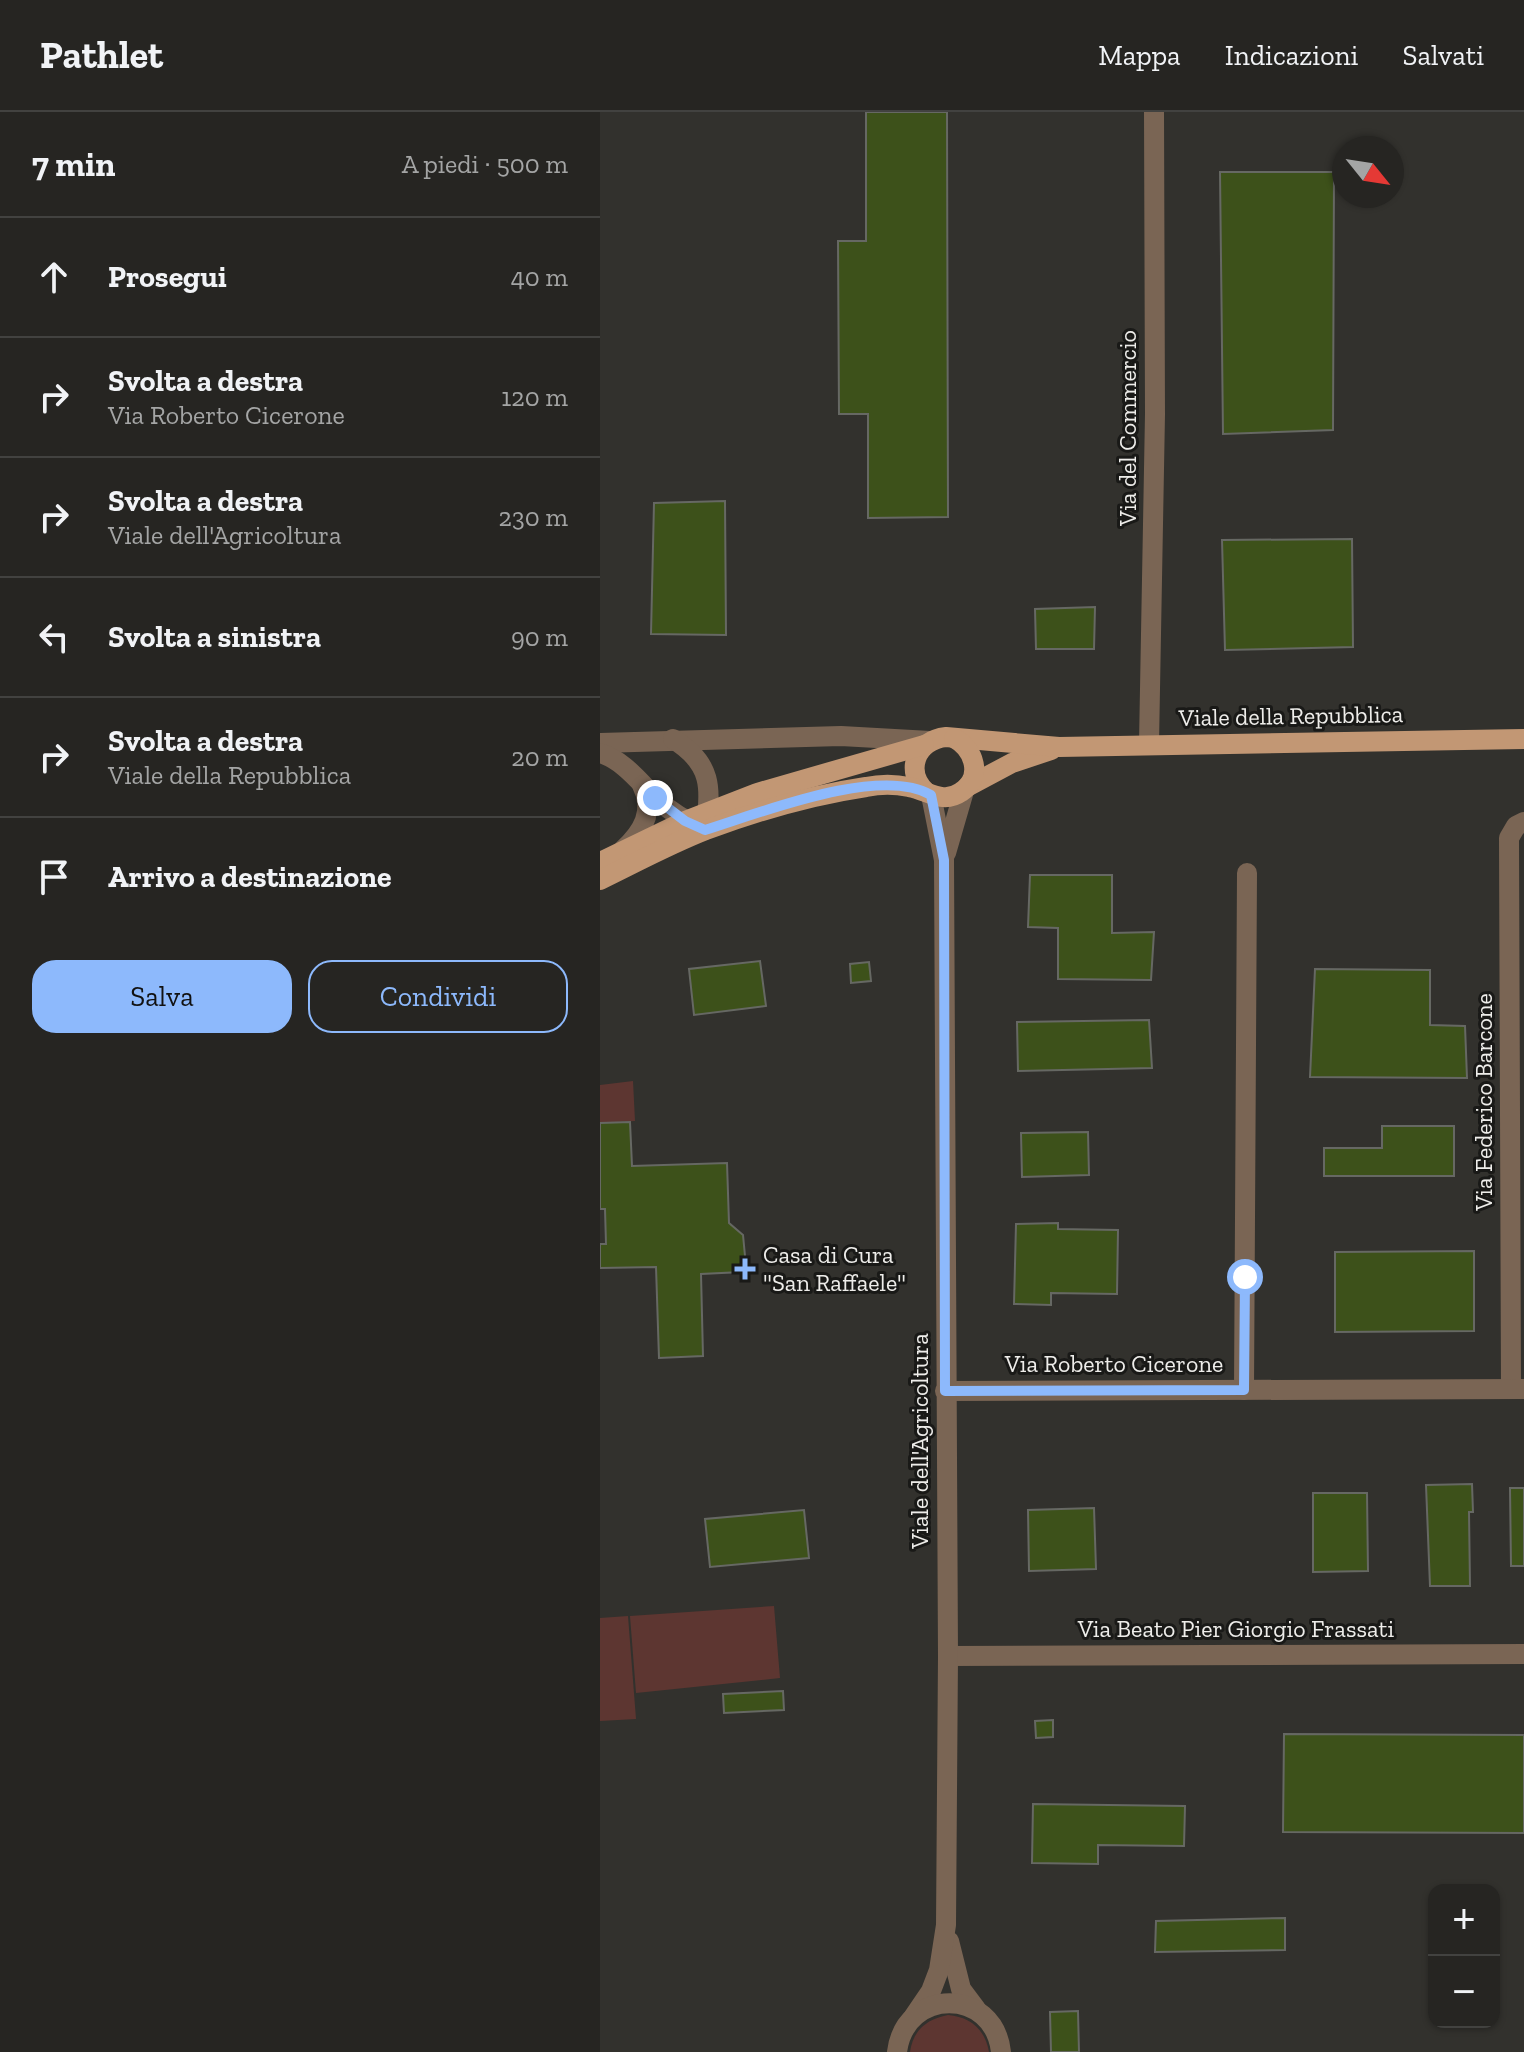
<!DOCTYPE html>
<html lang="it">
<meta charset="utf-8">
<style>
:root{--surface:#262522;--page:#32312f;--text:#f1f3f6;--muted:#a4a5a5;--line:#424240;--accent:#8db9fc}
body{margin:0;font-family:"Zilla Slab",serif;background:var(--page);color:var(--text)}
.controls{position:absolute;right:24px;bottom:24px;display:grid;overflow:hidden;border-radius:16px;box-shadow:0 2px 6px #0004}
.controls button{width:72px;height:72px;display:grid;place-items:center;padding:0;border:0;border-bottom:2px solid var(--line);background:var(--surface);color:var(--text);font:40px sans-serif}
.compass{position:absolute;left:732px;top:24px;width:72px;height:72px;border-radius:50%;background:var(--surface);box-shadow:0 2px 6px #0004;rotate:120deg}
.stop{position:absolute;width:24px;height:24px;margin:-18px;border:6px solid #8db9fc;border-radius:50%;background:#fff}
.stop.end{background:#8db9fc;border-color:#fff;box-shadow:0 2px 8px #0008}
.list{margin:0;padding:0;list-style:none}
h2{display:flex;justify-content:space-between;align-items:center;height:104px;margin:0;padding:0 32px;font-size:34px}
h2 small{font-size:26px;font-weight:400;color:var(--muted)}
.list li{display:grid;grid-template-columns:52px 1fr auto;gap:24px;align-items:center;box-sizing:border-box;height:120px;padding:0 32px;border-top:2px solid var(--line)}
.list b{display:block;font-size:30px;white-space:nowrap}
.list p{margin:0;font-size:26px;white-space:nowrap;color:var(--muted)}
.list em{font-size:26px;font-style:normal;color:var(--muted)}
.actions{display:flex;gap:16px;padding:24px 32px}
.actions a{flex:1;padding:18px 0;border:2px solid var(--accent);border-radius:24px;text-align:center;font-size:28px;color:var(--accent)}
.actions .main{background:var(--accent);color:#111}
.icon{flex:none;width:44px;height:44px;fill:none;stroke:currentColor;stroke-width:2;stroke-linecap:round;stroke-linejoin:round}
.map{position:relative;flex:none;width:924px;height:1940px;overflow:hidden}
header{display:flex;align-items:center;gap:48px;box-sizing:border-box;height:112px;padding:0 40px;background:var(--surface);border-bottom:2px solid var(--line)}
header strong{font-size:38px}
nav{display:flex;gap:44px;margin-inline-start:auto;font-size:28px}
main{display:flex}
aside{flex:1;background:var(--surface)}
.map>svg:first-child{display:block}
.green{fill:#5d3631}
.building{fill:#3d511a;stroke:#666863;stroke-width:2}
.lines{fill:none;stroke-linecap:round;stroke-linejoin:round}
.minor{stroke:#7a6554;stroke-width:20}
.major{stroke:#c29774;stroke-width:20}
.route{stroke:#8db9fc;stroke-width:10}
.poi-dot{fill:#8db9fc;stroke:#191917;stroke-width:3}
.labels{text-anchor:middle;stroke-width:6;stroke-linejoin:round;paint-order:stroke}
.street-label{font-size:24px;fill:#eeedea;stroke:#191917}
.poi-label{font-size:24px;fill:#eeedea;stroke:#191917;text-anchor:start}
</style>
<header>
<strong>Pathlet</strong>
<nav><a>Mappa</a><a>Indicazioni</a><a>Salvati</a></nav>
</header>
<main>
<aside>
<h2>7 min<small>A piedi · 500 m</small></h2>
<ul class="list">
<li><svg class="icon" aria-label="ahead" viewBox="0 0 24 24"><path d="M12 20V5M6 11l6-6 6 6"/></svg><div><b>Prosegui</b></div><em>40 m</em></li>
<li><svg class="icon" aria-label="right" viewBox="0 0 24 24"><path d="M7 20v-9h11M14 6l5 5-5 5"/></svg><div><b>Svolta a destra</b><p>Via Roberto Cicerone</p></div><em>120 m</em></li>
<li><svg class="icon" aria-label="right" viewBox="0 0 24 24"><path d="M7 20v-9h11M14 6l5 5-5 5"/></svg><div><b>Svolta a destra</b><p>Viale dell'Agricoltura</p></div><em>230 m</em></li>
<li><svg class="icon" aria-label="left" viewBox="0 0 24 24"><path d="M17 20v-9H6M10 6l-5 5 5 5"/></svg><div><b>Svolta a sinistra</b></div><em>90 m</em></li>
<li><svg class="icon" aria-label="right" viewBox="0 0 24 24"><path d="M7 20v-9h11M14 6l5 5-5 5"/></svg><div><b>Svolta a destra</b><p>Viale della Repubblica</p></div><em>20 m</em></li>
<li><svg class="icon" aria-label="arrive" viewBox="0 0 24 24"><path d="M6 21V4h12l-3 4 3 4H6"/></svg><div><b>Arrivo a destinazione</b></div></li>
</ul>
<div class="actions"><a class="main">Salva</a><a>Condividi</a></div>
</aside>
<div class="map">
<svg width="924" height="1940" viewBox="0 0 924 1940">
<rect width="100%" height="100%" fill="#32312d"/>
<g class="green">
<path d="M33 969 35 1009 0 1011V973Z"/>
<path d="M174 1494 180 1566 36 1581 30 1504Z"/>
<path d="M28 1504 36 1607 0 1609V1506Z"/>
<path d="M348 1903C370 1905 385 1917 389 1940H310C313 1918 327 1907 348 1903Z"/>
</g>
<g class="building">
<path d="M266 0H347L348 405 268 406V302H239L238 129H266Z"/>
<path d="M620 60H734L733 318 623 322Z"/>
<path d="M125 389 126 523 51 522 54 391Z"/>
<path d="M752 427 753 535 625 538 622 428Z"/>
<path d="M495 495 494 537H436L435 497Z"/>
<path d="M430 763H512V821L554 820 551 868 458 867V816L428 815Z"/>
<path d="M160 849 166 894 94 903 89 857Z"/>
<path d="M269 850 271 869 251 871 250 852Z"/>
<path d="M715 857 830 858V913L865 914 867 966 710 965Z"/>
<path d="M549 908 552 956 418 959 417 910Z"/>
<path d="M30 1010 32 1054 127 1051 129 1111 143 1123 145 1144 142 1160 101 1162 103 1244 59 1246 56 1155 0 1156V1132H6L5 1097H0V1011Z"/>
<path d="M782 1014H854V1064H724V1036H782Z"/>
<path d="M488 1020 489 1063 422 1065 421 1021Z"/>
<path d="M458 1111V1117L518 1118 517 1182 451 1181V1193L414 1192 416 1112Z"/>
<path d="M874 1139V1219L735 1220V1140Z"/>
<path d="M872 1372 873 1400H869L870 1474H830L826 1373Z"/>
<path d="M910 1376H924V1454H911Z"/>
<path d="M713 1381H767L768 1459 713 1460Z"/>
<path d="M494 1396 496 1457 429 1459 428 1398Z"/>
<path d="M204 1398 209 1446 110 1455 105 1407Z"/>
<path d="M183 1579 184 1598 124 1601 123 1582Z"/>
<path d="M453 1608V1625L436 1626 435 1609Z"/>
<path d="M684 1622 924 1623V1721L683 1720Z"/>
<path d="M433 1692 585 1694 584 1734 498 1733V1752L432 1751Z"/>
<path d="M685 1806V1838L555 1840 556 1809Z"/>
<path d="M478 1899 479 1940H451L450 1900Z"/>
</g>
<g class="lines">
<g class="minor">
<path d="M0 631 241 624 330 629"/>
<path d="M549 632 555 302 554 0"/>
<path d="M0 641C25 649 40 671 58 688 72 701 88 710 105 718 112 676 112 651 73 627"/>
<path d="M23 738C43 720 55 699 42 673"/>
<path d="M346 741 364 679"/>
<path d="M911 1277 909 726 916 714 924 710"/>
<path d="M644 1278 647 761"/>
<path d="M345 1279 924 1277"/>
<path d="M348 1544 924 1542"/>
<path d="M349 1829 361 1877 376 1897"/>
<path d="M314 1904 331 1879 339 1858 346 1813 348 1544 344 748 331 683"/>
<path d="M297 1940C305 1875 394 1875 401 1940"/>
</g>
<g class="major">
<path d="M367 675 412 651 451 638"/>
<path d="M326 680C304 659 316 628 346 625L459 635 924 627"/>
<path d="M0 750 85 709 157 681 324 633"/>
<path d="M0 768C35 751 70 732 106 718 157 699 212 683 266 675 280 672 295 672 309 675 328 678 342 693 361 680 384 665 374 637 354 626"/>
</g>
</g>
<g class="lines">
<path class="route" d="M55 686 85 709 105 718C160 701 280 653 331 683L344 748 345 1279 644 1278 645 1165"/>
</g>
<path class="poi-dot" d="M141 1145h8v8h8v8h-8v8h-8v-8h-8v-8h8z"/>
<g class="labels">
<g class="street-label">
<text transform="translate(528 316) rotate(-90)" y="8">Via del Commercio</text>
<text transform="translate(691 604) rotate(-1)" y="8">Viale della Repubblica</text>
<text transform="translate(884 990) rotate(-90)" y="8">Via Federico Barcone</text>
<text x="514" y="1260">Via Roberto Cicerone</text>
<text transform="translate(320 1329) rotate(-90)" y="8">Viale dell'Agricoltura</text>
<text x="636" y="1525">Via Beato Pier Giorgio Frassati</text>
</g>
<g class="poi-label">
<text x="163" y="1151">Casa di Cura<tspan x="163" dy="28">"San Raffaele"</tspan></text>
</g>
</g>
</svg>
<div class="controls">
<button>+</button>
<button>−</button>
</div>
<svg class="compass" viewBox="-18 -18 36 36"><path d="M0-13l5 13h-10z" fill="#e53935"/><path d="M0 13l5-13h-10z" fill="#a4a5a5"/></svg>
<div class="stop" style="left:645px;top:1165px"></div>
<div class="stop end" style="left:55px;top:686px"></div>
</div>
</main>
